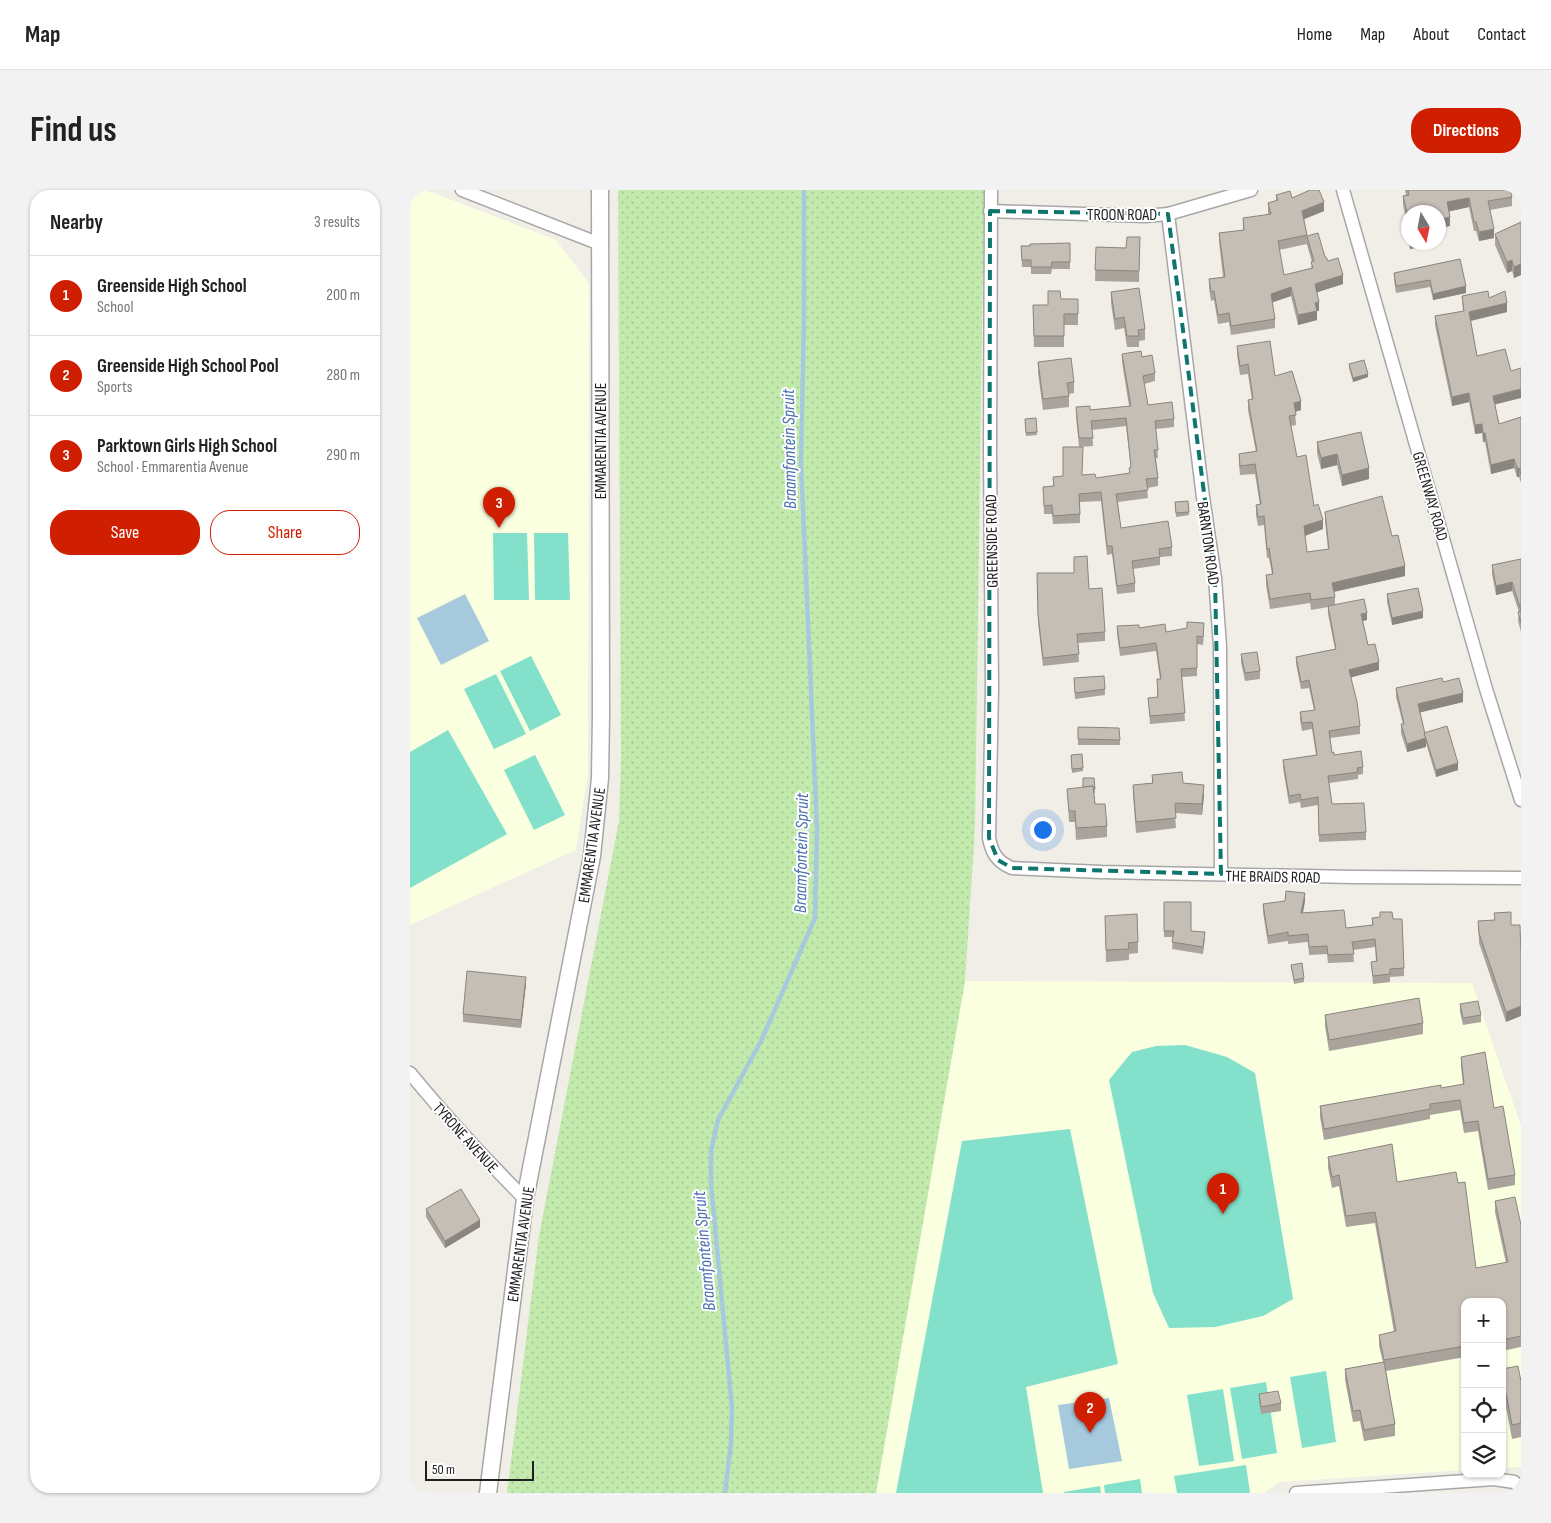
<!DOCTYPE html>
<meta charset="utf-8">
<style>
:root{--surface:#fff;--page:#f2f2f2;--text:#222;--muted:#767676;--line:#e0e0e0;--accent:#cf1f00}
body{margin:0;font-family:"Sofia Sans Condensed",sans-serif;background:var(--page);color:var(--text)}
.controls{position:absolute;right:15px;bottom:15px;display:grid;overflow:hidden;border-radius:10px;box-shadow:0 1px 4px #0004}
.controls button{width:45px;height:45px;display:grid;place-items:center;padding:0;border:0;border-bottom:1px solid var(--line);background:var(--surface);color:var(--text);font:25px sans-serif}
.compass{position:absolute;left:991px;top:15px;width:45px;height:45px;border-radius:50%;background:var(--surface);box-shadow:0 1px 4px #0004;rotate:170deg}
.scale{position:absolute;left:15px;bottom:12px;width:109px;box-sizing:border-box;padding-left:5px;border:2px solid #202020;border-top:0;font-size:14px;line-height:18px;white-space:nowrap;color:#202020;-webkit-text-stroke:4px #fff;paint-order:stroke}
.you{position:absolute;left:632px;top:639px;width:18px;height:18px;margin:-12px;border:4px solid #fff;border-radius:50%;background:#1a73e8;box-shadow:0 0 0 8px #1a73e833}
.badge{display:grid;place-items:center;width:32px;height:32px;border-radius:50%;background:var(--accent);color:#fff;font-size:16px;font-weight:700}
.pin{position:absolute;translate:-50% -41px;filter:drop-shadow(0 1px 2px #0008)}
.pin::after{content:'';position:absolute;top:26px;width:18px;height:15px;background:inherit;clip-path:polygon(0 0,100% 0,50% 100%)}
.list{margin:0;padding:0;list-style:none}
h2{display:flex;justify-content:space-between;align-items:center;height:65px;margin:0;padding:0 20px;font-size:21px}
h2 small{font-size:16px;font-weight:400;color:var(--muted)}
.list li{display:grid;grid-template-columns:32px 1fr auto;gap:15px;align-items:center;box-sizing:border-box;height:80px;padding:0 20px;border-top:1px solid var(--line)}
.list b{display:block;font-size:19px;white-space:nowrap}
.list p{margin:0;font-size:16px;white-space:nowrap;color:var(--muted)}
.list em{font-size:16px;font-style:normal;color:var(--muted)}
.actions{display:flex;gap:10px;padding:15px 20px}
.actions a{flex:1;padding:11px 0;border:1px solid var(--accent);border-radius:20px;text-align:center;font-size:18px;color:var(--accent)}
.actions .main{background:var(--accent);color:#fff}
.icon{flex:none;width:28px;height:28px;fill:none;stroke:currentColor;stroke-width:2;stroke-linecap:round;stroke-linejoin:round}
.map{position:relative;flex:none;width:1111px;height:1303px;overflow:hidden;border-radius:20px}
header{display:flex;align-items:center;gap:30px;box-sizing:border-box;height:70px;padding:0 25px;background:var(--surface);border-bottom:1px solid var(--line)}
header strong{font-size:24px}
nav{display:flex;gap:28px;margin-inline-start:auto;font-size:18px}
.intro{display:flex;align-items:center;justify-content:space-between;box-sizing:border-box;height:120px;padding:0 30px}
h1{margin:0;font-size:35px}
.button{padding:12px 22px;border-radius:20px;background:var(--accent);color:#fff;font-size:18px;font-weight:700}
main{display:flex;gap:30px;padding:0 30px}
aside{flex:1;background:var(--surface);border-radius:20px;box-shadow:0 1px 4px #0004}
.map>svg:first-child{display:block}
.education{fill:#faffe0}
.grass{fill:url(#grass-dots)}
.pitch{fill:#83e0ca}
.water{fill:#a6c9de}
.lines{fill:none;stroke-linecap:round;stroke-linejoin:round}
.stream{stroke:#a6c9de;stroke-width:4.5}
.minor-casing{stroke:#a7a7a7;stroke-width:15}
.tertiary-casing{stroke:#a7a7a7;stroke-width:19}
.minor{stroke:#fff;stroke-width:12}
.tertiary{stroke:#fff;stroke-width:16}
.wall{fill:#a9a39c}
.shaded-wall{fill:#8a857f}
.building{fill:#c5beb5;stroke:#8a857f}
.marked{fill:none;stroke:#0f766e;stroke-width:4;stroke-dasharray:10 6;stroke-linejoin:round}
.labels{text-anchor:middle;stroke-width:4;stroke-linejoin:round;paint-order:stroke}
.street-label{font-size:16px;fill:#202020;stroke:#fff}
.water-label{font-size:18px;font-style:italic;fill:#4a6eb1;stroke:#fff}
</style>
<header>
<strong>Map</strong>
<nav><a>Home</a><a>Map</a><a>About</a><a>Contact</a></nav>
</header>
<div class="intro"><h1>Find us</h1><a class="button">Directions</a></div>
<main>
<aside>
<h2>Nearby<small>3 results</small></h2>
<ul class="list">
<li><span class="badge">1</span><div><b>Greenside High School</b><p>School</p></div><em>200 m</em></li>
<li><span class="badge">2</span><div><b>Greenside High School Pool</b><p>Sports</p></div><em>280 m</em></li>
<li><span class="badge">3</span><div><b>Parktown Girls High School</b><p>School · Emmarentia Avenue</p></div><em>290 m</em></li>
</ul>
<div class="actions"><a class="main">Save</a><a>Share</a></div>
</aside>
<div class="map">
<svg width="1111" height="1303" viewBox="0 0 1111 1303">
<defs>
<pattern id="grass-dots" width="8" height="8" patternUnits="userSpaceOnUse" patternTransform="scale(1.25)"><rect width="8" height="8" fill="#c1eaac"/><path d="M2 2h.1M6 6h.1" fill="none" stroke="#a6c894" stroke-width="1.8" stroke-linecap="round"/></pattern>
</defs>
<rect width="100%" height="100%" fill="#f0eee6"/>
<g class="education">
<path d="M0 0H16L146 50 179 93 178 583 166 660 0 735Z"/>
<path d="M555 791 1062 793 1111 936V1277L1092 1278V1112H1055V1280L870 1292 854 1303H466Z"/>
</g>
<path class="grass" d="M208 0H574L565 637 555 791 466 1303H97L129 1046 209 631 211 569Z"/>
<g class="pitch">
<path d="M83 343H117L119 410H84Z"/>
<path d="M124 343H158L160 410H125Z"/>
<path d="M121 466 151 525 120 541 90 481Z"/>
<path d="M86 484 116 544 84 559 54 499Z"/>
<path d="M38 540 97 644 0 698V562Z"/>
<path d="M125 565 155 625 124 640 94 580Z"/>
<path d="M775 855 817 867 845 883 883 1109 853 1126 805 1137 759 1138 743 1103 699 890 722 862 746 856Z"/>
<path d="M660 939 708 1174 616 1197 633 1303H486L552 951Z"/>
<path d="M916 1181 926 1252 892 1258 880 1187Z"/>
<path d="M856 1192 867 1263 832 1269 820 1198Z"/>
<path d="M813 1199 824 1271 789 1276 777 1205Z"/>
<path d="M836 1275 840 1303H767L764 1286Z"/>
<path d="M730 1289 732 1303H695L694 1295Z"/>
<path d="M690 1296 691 1303H654V1302Z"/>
</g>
<g class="water">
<path d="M55 404 79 451 31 475 7 428Z"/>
<path d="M699 1208 712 1271 659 1279 648 1215Z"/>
</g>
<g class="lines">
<path class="stream" d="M315 1303 321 1253 322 1218 301 994V961L308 930 351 851 405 728 407 638 391 273 394 130V0"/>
<g class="minor-casing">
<g id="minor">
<path d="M52 0 190 54"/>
<path d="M581 0 580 263 582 498 579 648C582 663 587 672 602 678L691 682 944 687 1111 688"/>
<path d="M933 0 1076 499 1111 610"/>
<path d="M580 21 735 26 758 24 841 0"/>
<path d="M758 24 793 307 805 388 810 456 811 684"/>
<path d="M0 883C36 927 75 969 115 1009"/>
<path d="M886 1303 1084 1289 1104 1292 1111 1298"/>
</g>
</g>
<g class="tertiary-casing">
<path id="tertiary" d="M78 1303 115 1009 182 666 190 588 191 525 190 0"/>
</g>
<use href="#minor" class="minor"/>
<use href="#tertiary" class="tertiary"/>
</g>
<g class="wall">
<path d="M995 0H1100L1102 7V16L1080 20 1084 48 1069 51 1066 41H1064L1059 17 1039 21 1040 36 998 22V52H1025V54L1000 59 995 37V28H996L993 15V6L996 5Z"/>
<path d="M866 5 882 8 914 21 894 29 897 45V54L869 60 874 85 901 78 902 72 897 55V46L915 67 933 94 907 102 909 121H907V130L888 135 881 106 862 112 865 129V138L821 145 819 132 808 134 804 110 801 111 799 98V89L813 87 809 52V43L833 40V28L858 25V13L866 11Z"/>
<path d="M1111 32V85L1104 88 1102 81 1097 83 1085 55V44Z"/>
<path d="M730 47 729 92 685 91 686 57 716 58Z"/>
<path d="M660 53V79H642L641 84H621V77H612L611 56Z"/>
<path d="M1050 69 1056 103 1023 110 1020 97 986 103 984 90V83Z"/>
<path d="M701 102 735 139V150L729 151V157H717L714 138 705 140 701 113Z"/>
<path d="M1052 106 1079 108 1097 122 1061 131 1067 166 1085 214 1089 234 1111 227V293L1109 287H1107L1104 278 1081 284 1075 252H1073L1072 243 1065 244 1059 212 1042 216 1025 135V126L1053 121Z"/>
<path d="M651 109H668V135H654V157H624L623 115H638Z"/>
<path d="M827 156 865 186 891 220 885 222 886 235 881 236 887 267 913 339 895 346 897 362 918 360 915 331V322L982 346 995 386 924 402 925 407V415L957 430 953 431 958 455 969 480 941 487 950 536V544L920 548 922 563 924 565 953 577V584L948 585V589L919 593 922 614 956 642V650L909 652 908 615 891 618 890 612 879 614 873 578V570L906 565 902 539 892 541 890 530V522L904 520 899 498 891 499 886 474V467L925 459 918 424V417L901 420 900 413 860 419 856 395V385L862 384 859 368H857L854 335 848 336 846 325V315H850L845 284 830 285 829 274V264L846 262 838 220V210H842L838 184 830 185 827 165Z"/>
<path d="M712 164 732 167 745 183V191L734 194 738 215 764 229V237L746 239 748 268H746L748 288V296L737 298 738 308 708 312 711 338 762 357V366L750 367V375L723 379 725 393V402L707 404 702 364 697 365 691 311 670 312V333L643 334 642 324H634L633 297 643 296V287L672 285 686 288 719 284V278H721L716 236 682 240 683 256 669 257 666 226V217L680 220 719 216 712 172Z"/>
<path d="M628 172 664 192V203L659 204V217L633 220 628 183Z"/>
<path d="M939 174 958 187 943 192 939 178Z"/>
<path d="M615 229 627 242V245L616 246Z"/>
<path d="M951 242 959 289 932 296 927 275 911 279 907 263V252Z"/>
<path d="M765 312 779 322V325L766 327Z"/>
<path d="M664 367 679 399 695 442V451L668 453 669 472 633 476 628 433 627 383H664Z"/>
<path d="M1111 369V442L1108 431 1109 422 1102 401 1086 405 1082 384V375Z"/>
<path d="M977 404 1013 428 982 435 977 412Z"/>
<path d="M707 436 756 442 794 441 793 455 787 454V486L772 487 775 531 740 534 738 508 747 507V489H750L746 461 710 466 707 444Z"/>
<path d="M831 464 850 481V489L835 491 831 472Z"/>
<path d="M664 488 695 499V505L665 509Z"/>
<path d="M1033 492 1053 512 1010 522 1014 543 1048 580 1026 587 1016 553V557L997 562 991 543V534H993L986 507V498Z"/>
<path d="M668 537 710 550V555H668Z"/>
<path d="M661 565 673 578V581L662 583Z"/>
<path d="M742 585 773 593 794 605 792 625 766 623 765 624 766 638 726 643 723 605V595L742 593Z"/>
<path d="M657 599H685V603H684L685 614 697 636V647L666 650 665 632H659Z"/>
<path d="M895 711 893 723 936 738 962 735V728L983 729 994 778V786L980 787V792L963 794 961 772H966L965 757 943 760 944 772 918 773 917 764 899 765 898 752 878 754V751L858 754 853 722V714Z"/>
<path d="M754 712 781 741 795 749 793 764 762 759 763 747H754Z"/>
<path d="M1101 722 1096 832 1069 753 1068 731 1084 730Z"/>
<path d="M695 726 728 752V763L719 764V770L696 772Z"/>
<path d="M881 775 894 788V792L884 794Z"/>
<path d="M116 794 111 838 53 832V824Z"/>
<path d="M1050 814 1071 825V832L1053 835 1050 822Z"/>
<path d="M915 825 1013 833V844L919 861 915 836Z"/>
<path d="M1051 867 1084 918 1105 985V995L1078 1000 1068 941 1054 943 1050 920 1020 925V929L914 950 910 927V916L1053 895 1051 877Z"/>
<path d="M918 967 987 992 1066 1078 1096 1073 1085 1022V1011L1111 1035V1157L1092 1161V1112H1055V1167L976 1181 985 1234V1246L954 1251 950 1231 943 1232 935 1190V1179L973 1172 969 1156V1145L984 1142 965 1033 936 1037 929 996 922 998 918 978Z"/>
<path d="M16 1019 70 1037 35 1058 16 1027Z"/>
<path d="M1092 1179 1111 1191V1247L1102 1249 1096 1217 1092 1218Z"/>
<path d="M849 1204 871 1213V1221L851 1224 849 1211Z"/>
</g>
<g class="shaded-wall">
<path d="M1059 8V17L1037 22V12Z"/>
<path d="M914 12V21L892 30V21Z"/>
<path d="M1040 27V36L1028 39V30Z"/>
<path d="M1084 39V48L1069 51V42Z"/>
<path d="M1000 52H1025V54L1000 59Z"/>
<path d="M1102 70V81L1097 83V72Z"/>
<path d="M1111 74V85L1104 88V77Z"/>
<path d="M933 85V94L905 103V94Z"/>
<path d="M1056 96V103L1023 110V104Z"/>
<path d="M881 97V106L861 113V104Z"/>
<path d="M909 112V121H907V130L888 135V125L905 113Z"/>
<path d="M1097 113V122L1059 131V122Z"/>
<path d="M958 184V187L943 192V188Z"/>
<path d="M1111 199V208L1083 215V206Z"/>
<path d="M1059 203V212L1042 216V207Z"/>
<path d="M891 211V220L884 222V213Z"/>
<path d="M1072 234V243L1065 244V235Z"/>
<rect x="1073" y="243" width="2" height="9"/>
<path d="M927 264V275L911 279V268Z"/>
<path d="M1104 269V278L1081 284V275Z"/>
<path d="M959 278V289L932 296V285Z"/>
<rect x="1107" y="278" width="2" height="9"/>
<path d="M913 330V339L894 346V336Z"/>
<path d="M995 376V386L922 402V393Z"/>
<path d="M1102 392V401L1086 405V396Z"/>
<path d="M1013 421V428L982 435V428Z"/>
<path d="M957 423V430L951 431V424Z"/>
<path d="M969 472V480L939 488V480Z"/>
<path d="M1053 503V512L1008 523V514Z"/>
<path d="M1016 548V557L997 562V554Z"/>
<path d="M1048 573V580L1026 587V580Z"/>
<path d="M794 595V605L792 625V614Z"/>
<path d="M895 703V711L891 731V723Z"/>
<path d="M116 787V794L111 838V830Z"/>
<path d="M1111 816V826L1096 832V822Z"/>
<path d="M70 1030V1037L35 1058V1051Z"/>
</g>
<g class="building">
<path d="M900 0H909L914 12 892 21 897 45 868 51 874 85 903 78 901 72 904 71 897 46 908 43 915 67H916L918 71 928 68 933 85 905 94 909 112 905 113 907 121 888 125 881 97 861 104 865 129 821 136 819 123 808 125 804 101 801 102 799 89 815 87 809 43 834 40 833 28 861 24 858 13 868 10 866 5 880 1 882 8Z"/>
<path d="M998 0H1100L1102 7 1078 11 1084 39 1069 42 1066 32H1064L1059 8 1037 12 1040 27 1028 30V22H998V27L993 6 999 5Z"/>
<path d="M998 27V44L995 28Z"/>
<path d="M1111 32V74L1104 77 1102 70 1097 72 1085 44Z"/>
<path d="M717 47H730L729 81 685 80 686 57 716 58Z"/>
<path d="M660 53V72H642L641 77H621V70H612L611 56H620V54Z"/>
<path d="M1050 69 1056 96 1023 104 1020 90 986 96 984 83Z"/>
<path d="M729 98 735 139 728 140 729 146H717L714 127 705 129 701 102Z"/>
<path d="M638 101H650L651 109H668V124H654V146H624L623 115H638Z"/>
<path d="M1078 101 1079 108 1095 101 1097 113 1059 122 1067 166 1095 159 1101 181 1111 178V199L1083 206 1089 234 1111 227V284L1109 278H1107L1104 269 1081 275 1075 243H1073L1072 234 1065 235 1059 203 1042 207 1025 126 1054 121 1052 106Z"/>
<path d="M860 151 865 186 882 181 891 211 884 213 886 225 879 226 887 267 896 265 904 316 908 314 913 330 894 336 897 362 919 359 915 322 972 306 982 346 988 345 995 376 922 393 925 407 901 410 900 403 860 409 856 385 863 384 859 358 857 359 854 326 848 327 846 315 851 314 845 274 830 276 829 264 847 261 838 210 843 209 838 174 830 176 827 156Z"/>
<path d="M731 161 732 167 742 165 745 183 733 186 738 215 762 212 764 229 745 231 748 260H744L748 288 736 289 738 300 706 304 711 338 758 331 762 357 749 359 750 367 722 371 725 393 707 396 702 356H697L691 302 669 304 670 324 643 326 642 315 634 316 633 297 644 296 643 287 653 286V257H673L672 285 685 284 686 288 720 283 719 278 721 277 716 228 681 231 683 248H669L666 217 680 216V220L721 216 712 164Z"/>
<path d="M661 168 664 192 657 193 659 206 633 209 628 172Z"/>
<path d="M954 170 958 184 943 188 939 174Z"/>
<path d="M626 228 627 242 616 243 615 229Z"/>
<path d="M951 242 959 278 932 285 927 264 911 268 907 252Z"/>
<path d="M778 311 779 322 766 323 765 312Z"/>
<path d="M677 366 679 399 692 398 695 442 667 444 669 464 633 468 628 425 627 383H664V367Z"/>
<path d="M1111 369V420L1102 392 1086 396 1082 375Z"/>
<path d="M1008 398 1013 421 982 428 977 404Z"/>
<path d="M954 409 957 423 951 424 958 455 965 454 969 472 939 480 947 512 950 536 919 541 922 563 924 562V565L951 561 953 577 947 578 948 582 918 586 922 614 954 613 956 642 909 645 908 607 891 610 890 604 879 606 873 570 907 565 902 532 892 533 890 522 905 520 899 490 891 492 886 467 926 459 918 416Z"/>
<path d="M1111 421V433L1108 422Z"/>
<path d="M777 432 794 433 793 447 787 446V478L771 479 775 523 740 526 738 508 748 507 747 489H751L746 453 710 458 707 436 729 435V438L755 434 756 442 777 438Z"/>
<path d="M847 462 850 481 835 483 831 464Z"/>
<path d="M694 486 695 499 665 503 664 488Z"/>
<path d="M1032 488 1033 492 1049 488 1053 503 1008 514 1016 548 997 554 991 534H994L986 498Z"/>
<path d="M1037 536 1048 573 1026 580 1014 543Z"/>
<path d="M668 537 709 538 710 550 668 549Z"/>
<path d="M672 564 673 578 662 579 661 565Z"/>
<path d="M772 582 773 593 794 595 792 614 766 613 765 614 766 628 726 632 723 595 743 593 742 585Z"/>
<path d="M673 588H684L685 599 684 600 683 596 673 597Z"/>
<path d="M683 596 685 614H695L697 636 666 638 665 621H659L657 599Z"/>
<path d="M876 701 895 703 891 723 934 720 936 738 963 735 962 728 970 727V722H982L983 729H992L994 778 980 779V784L963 786 961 772 967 771 965 749 942 752 944 764 918 765 917 756 899 757 898 744 878 746V742L858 746 853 714 875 711Z"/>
<path d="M754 712H781V741L795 742 793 757 762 752 764 741H754Z"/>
<path d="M1101 722V735H1110L1111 766V816L1096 822 1069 743 1068 731 1085 730 1084 723Z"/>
<path d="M727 724 728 752 718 753 719 759 696 760 695 726Z"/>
<path d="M892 773 894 788 884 790 881 775Z"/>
<path d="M57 781 116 787 111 830 53 824Z"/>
<path d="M1009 808 1013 833 919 850 915 825Z"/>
<path d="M1068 811 1071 825 1053 828 1050 814Z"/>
<path d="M1075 862 1084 918 1093 916 1105 985 1078 989 1068 931 1054 933 1050 910 1020 914V919L914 939 910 916 1031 895V898L1054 894 1051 867Z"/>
<path d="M982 954 987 992 1046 982 1048 993 1055 992 1066 1078 1098 1072 1085 1011 1105 1007 1111 1035V1146L1092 1150V1112H1055V1156L974 1170 969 1145 986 1141 965 1022 936 1026 929 985 922 987 918 967Z"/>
<path d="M51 999 70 1030 35 1051 16 1019Z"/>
<path d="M974 1172 985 1234 954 1240 950 1220 943 1221 935 1179Z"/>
<path d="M1108 1176 1111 1191V1233L1102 1235 1096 1203 1092 1204V1179Z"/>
<path d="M868 1201 871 1213 851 1217 849 1204Z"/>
</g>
<path class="marked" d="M580 21 758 24 805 388 811 684 602 678 588 670 579 648Z"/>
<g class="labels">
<g class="street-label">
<text x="712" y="30">TROON ROAD</text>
<text transform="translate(190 251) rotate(-90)" y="6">EMMARENTIA AVENUE</text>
<text transform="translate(1021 306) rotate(74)" y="6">GREENWAY ROAD</text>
<text transform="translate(581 351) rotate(-91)" y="6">GREENSIDE ROAD</text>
<text transform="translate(799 353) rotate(82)" y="6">BARNTON ROAD</text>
<text transform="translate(181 655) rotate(-82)" y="6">EMMARENTIA AVENUE</text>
<text transform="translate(863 686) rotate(1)" y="6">THE BRAIDS ROAD</text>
<text transform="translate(56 947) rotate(48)" y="6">TYRONE AVENUE</text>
<text transform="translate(110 1054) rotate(-82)" y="6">EMMARENTIA AVENUE</text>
</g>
<g class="water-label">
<text transform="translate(379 259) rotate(-91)" y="6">Braamfontein Spruit</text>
<text transform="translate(391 663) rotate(-89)" y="6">Braamfontein Spruit</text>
<text transform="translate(294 1061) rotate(-95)" y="6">Braamfontein Spruit</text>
</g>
</g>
</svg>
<div class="controls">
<button>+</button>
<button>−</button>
<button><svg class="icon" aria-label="locate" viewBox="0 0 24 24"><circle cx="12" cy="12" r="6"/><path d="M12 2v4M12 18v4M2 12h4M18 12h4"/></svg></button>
<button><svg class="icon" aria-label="layers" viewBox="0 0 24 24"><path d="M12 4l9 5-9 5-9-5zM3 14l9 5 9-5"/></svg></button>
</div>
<svg class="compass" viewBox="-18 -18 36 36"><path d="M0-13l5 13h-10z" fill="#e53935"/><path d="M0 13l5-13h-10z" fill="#767676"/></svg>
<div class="scale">50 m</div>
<div class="you"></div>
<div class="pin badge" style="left:813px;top:1024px">1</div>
<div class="pin badge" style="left:680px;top:1243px">2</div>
<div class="pin badge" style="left:89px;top:338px">3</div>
</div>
</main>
